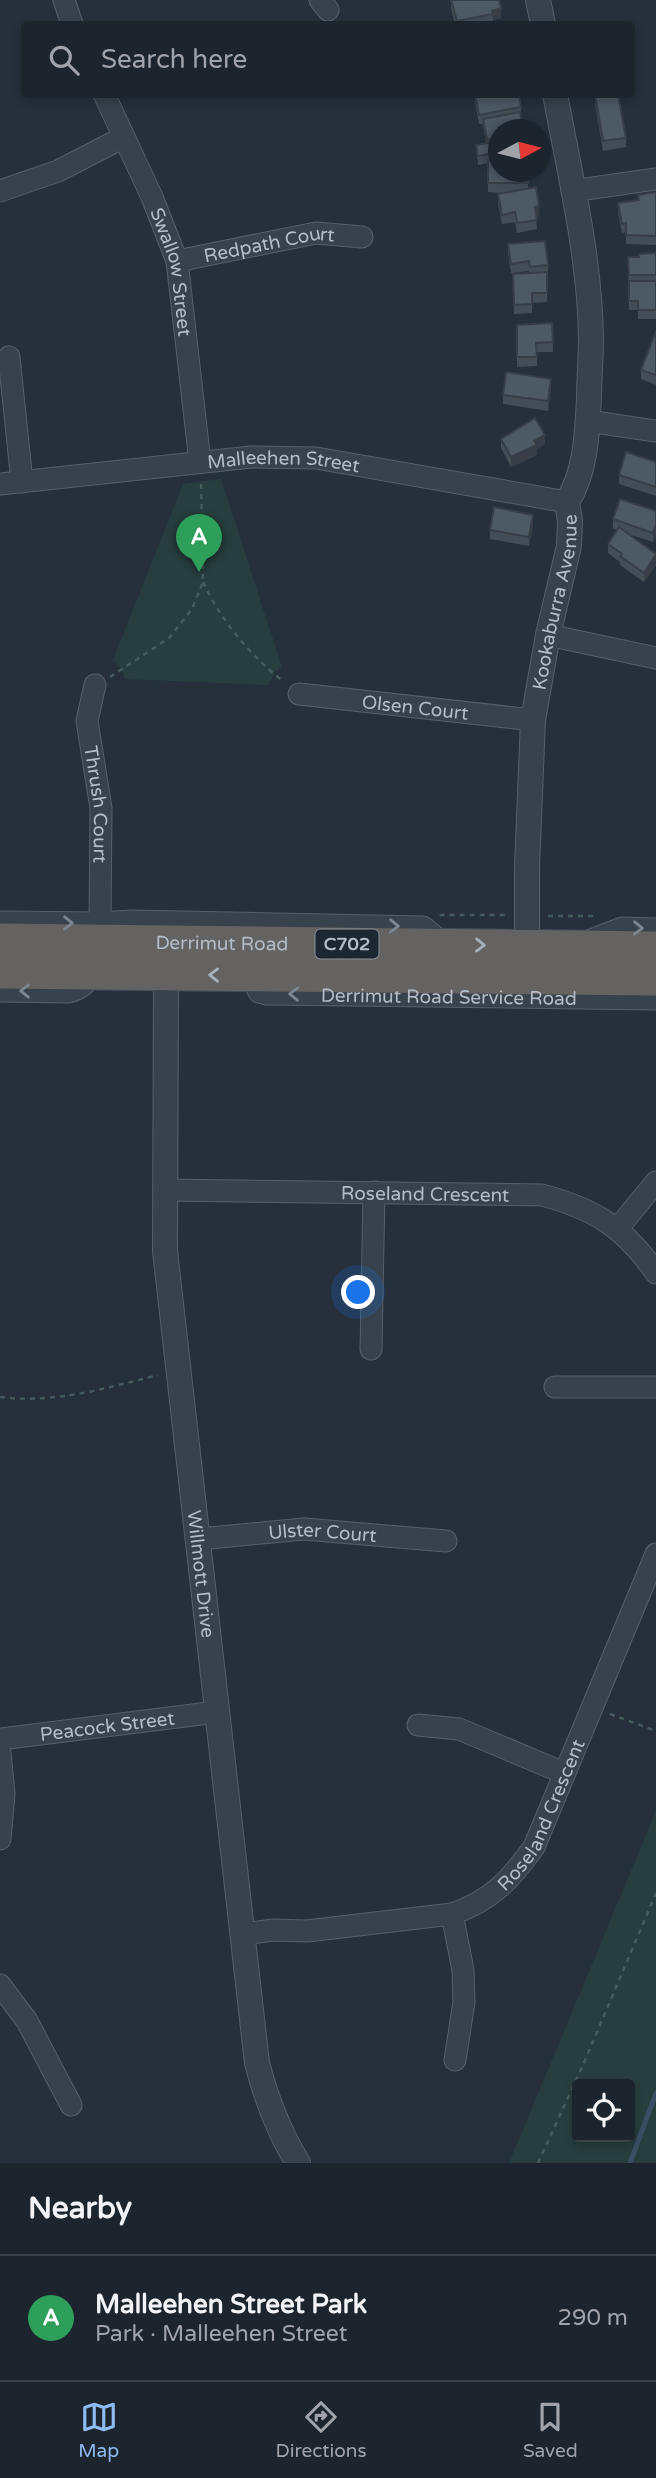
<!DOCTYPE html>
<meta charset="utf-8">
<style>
:root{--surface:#1c242d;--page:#293039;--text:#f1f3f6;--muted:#a0a4aa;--line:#3a4149;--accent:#8ebbf2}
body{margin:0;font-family:"Varela Round",sans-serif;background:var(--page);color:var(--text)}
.controls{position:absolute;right:21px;bottom:21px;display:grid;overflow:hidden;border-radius:7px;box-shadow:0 4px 10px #0003}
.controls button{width:63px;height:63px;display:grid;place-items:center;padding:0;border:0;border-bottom:2px solid var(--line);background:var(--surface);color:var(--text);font:35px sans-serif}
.compass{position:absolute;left:488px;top:119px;width:63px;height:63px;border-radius:50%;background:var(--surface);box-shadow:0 4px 10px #0003;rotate:83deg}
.you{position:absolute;left:359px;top:1293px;width:24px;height:24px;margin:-18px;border:5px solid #fff;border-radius:50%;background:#1a73e8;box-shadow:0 0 0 10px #1a73e833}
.badge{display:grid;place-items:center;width:46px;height:46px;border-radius:50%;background:var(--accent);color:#fff;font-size:23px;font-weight:700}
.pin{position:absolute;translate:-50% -58px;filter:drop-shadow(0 2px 4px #0008)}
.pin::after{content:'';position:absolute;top:37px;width:24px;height:21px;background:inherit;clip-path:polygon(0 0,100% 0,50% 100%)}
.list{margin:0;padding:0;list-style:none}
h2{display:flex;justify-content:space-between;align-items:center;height:91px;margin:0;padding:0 28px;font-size:30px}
h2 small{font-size:23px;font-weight:400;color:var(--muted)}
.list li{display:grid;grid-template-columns:46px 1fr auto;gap:21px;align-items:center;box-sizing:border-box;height:126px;padding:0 28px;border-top:2px solid var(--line)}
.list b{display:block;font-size:26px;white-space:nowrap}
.list p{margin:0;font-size:23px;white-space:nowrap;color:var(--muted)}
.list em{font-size:23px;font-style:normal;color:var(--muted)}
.icon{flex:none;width:38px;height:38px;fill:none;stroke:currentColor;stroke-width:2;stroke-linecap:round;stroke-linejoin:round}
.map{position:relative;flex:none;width:656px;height:2163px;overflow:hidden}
.search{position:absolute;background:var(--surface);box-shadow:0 4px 10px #0003;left:21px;right:21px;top:21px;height:77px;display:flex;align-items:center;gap:18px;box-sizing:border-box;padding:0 24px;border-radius:7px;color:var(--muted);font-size:26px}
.sheet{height:217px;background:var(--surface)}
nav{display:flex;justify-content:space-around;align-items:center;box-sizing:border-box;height:98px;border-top:2px solid var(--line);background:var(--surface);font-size:19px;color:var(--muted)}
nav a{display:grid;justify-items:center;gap:4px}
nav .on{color:var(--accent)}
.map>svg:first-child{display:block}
.green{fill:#283e3e;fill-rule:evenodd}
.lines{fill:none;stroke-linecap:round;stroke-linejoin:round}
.stream{stroke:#3b4f64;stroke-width:5}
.minor-casing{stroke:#56606a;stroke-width:23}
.tertiary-casing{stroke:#56606a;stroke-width:26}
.trunk-casing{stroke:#434d57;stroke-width:35}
.path{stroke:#465b5c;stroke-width:2.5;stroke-dasharray:5 5;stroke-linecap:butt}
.minor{stroke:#38424c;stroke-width:21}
.tertiary{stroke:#38424c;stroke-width:24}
.trunk{stroke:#646361;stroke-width:33}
.wall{fill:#434d58}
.shaded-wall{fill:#373e47}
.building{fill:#4e5966;stroke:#373e47;stroke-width:2}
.oneway{stroke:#7c8690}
.oneway2{stroke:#a8b0b8}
.labels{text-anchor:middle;stroke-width:5;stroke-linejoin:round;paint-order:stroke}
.shield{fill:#1d2731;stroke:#87909a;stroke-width:2}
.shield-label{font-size:18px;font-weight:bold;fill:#b4bdc7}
.street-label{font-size:19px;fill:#b4bdc7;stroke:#1d2731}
</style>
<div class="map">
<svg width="656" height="2163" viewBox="0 0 656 2163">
<rect width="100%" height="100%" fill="#25303c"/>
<g class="green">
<path d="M221 479 282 667 275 672 268 685 125 679 122 670 113 660 183 484Z"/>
<path d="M656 1811V2163H509ZM577 2084H630V2137H577Z"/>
</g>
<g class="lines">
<path class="stream" d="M630 2163 656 2093"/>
<g class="minor-casing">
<g id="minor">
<path d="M64 0 72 24"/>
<path d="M320 0 328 10"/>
<path id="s1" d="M104 94 152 197 177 261 200 462"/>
<path d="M0 191 58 171 124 137"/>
<path d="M572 191 656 179"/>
<path id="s2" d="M177 261 316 233 362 237"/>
<path d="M9 357 22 482"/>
<path d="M588 421 656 431"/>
<path id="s3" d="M0 484 251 457 316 458 567 502"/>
<path d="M548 635 656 658"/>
<path id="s4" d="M95 685 87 721 101 808 100 923"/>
<path id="s5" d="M299 694 533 720"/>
<path d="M0 922 100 923 132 921 423 927 445 945"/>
<path d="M586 942 622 928 656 929"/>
<path id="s6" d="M251 976 259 992 267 994 656 999"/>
<path d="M0 991 68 992C80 989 86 985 91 973"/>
<path id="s7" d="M164 1190 542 1195C595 1209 625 1228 656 1273"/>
<path d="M618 1228 656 1182"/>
<path d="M371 1349 374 1192"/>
<path d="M555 1387H656"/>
<path id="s8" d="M199 1539 304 1529 446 1541"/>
<path d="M418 1725 459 1729 564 1773"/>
<path id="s9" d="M0 1739 217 1712"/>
<path d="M0 1752 4 1794 0 1839"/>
<path d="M452 1914 463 1970 464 2002 455 2060"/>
<path id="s10" d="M243 1934 273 1930 307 1931 452 1914C491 1901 511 1879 534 1847L656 1554"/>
<path d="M0 1985 27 2021 71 2105"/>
</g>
</g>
<g class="tertiary-casing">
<g id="tertiary">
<path d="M538 0 543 24"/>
<path id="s11" d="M527 946V867L533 720 548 635 569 546 570 521 567 502C586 472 587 434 589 398 589 379 591 359 591 339 590 257 570 175 555 94"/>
<path id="s12" d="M166 974 165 1251 257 2063C266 2098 279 2132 298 2163"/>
</g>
</g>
<g class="trunk-casing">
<g id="trunk">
<path id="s13" d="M0 940 656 948"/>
<path d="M0 972 656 979"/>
</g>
</g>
<g class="path">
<path d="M203 582C221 621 251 656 284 682"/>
<path d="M110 677 169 638 192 609 203 582 201 481"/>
<path d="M440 916 441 915H506"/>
<path d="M548 916H597"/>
<path d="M0 1397C53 1404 107 1388 158 1375"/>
<path d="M610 1714 656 1731"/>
<path d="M538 2163 583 2065 656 1893"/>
</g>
<use href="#minor" class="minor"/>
<use href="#tertiary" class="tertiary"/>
<use href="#trunk" class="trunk"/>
</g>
<g class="wall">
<path d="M451 0H499L501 18 493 20V23L486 24H455L451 8Z"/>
<path d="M475 94 521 107V116L523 130H499V172H528V188L539 215 536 216 537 229 517 233 515 222 502 224 498 203V194L505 193 488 192V163L478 165 476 145 486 144 483 124H479L475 102Z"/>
<path d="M595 94 626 138V147L603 151 595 103Z"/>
<path d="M656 192V245L626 244V232L622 233 618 212V203L638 200V195Z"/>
<path d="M508 244 548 265V274H547V302L532 303V313L514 314 513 274 529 273V271L511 273 508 253Z"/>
<path d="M656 253V319H638V310H629L628 257H639Z"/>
<path d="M552 323 553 352H537V366L517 367V325Z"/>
<path d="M656 331V385L641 379V370Z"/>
<path d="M551 388 548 411 503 404V395Z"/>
<path d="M501 439 545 444 537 449V455L511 467 501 448Z"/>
<path d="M656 462V496L619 484V475Z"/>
<path d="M656 511V535L653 542 628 534 656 554V565L644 582 620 565V562L608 553V544L617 530 613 529V519Z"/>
<path d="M533 524 529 546 490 539V530Z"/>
</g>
<g class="shaded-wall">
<path d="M501 8V18L493 20 492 11Z"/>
<path d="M539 206V215L535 216V207Z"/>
<path d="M551 379V388L548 411V401Z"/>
<path d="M545 435V444L537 449V455L511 467V457L534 441Z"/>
<path d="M533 515V524L529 546V537Z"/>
<path d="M656 525V535L653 542V533Z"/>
<path d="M656 555V565L644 582V573Z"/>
</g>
<g class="building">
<path d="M451 0H499L501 8 492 11 493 14 457 21Z"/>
<path d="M475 94H519L521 107 479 115Z"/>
<path d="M595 94H618L626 138 603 141Z"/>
<path d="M520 112 523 128 499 130V138L487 140 483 119Z"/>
<path d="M499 141V152L478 156 476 145Z"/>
<path d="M488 160H499V172H528V183H488Z"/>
<path d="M536 187 539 206 535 207 537 220 517 223 515 212 502 215 498 194Z"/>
<path d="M656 192V236L626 235V223L622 224 618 203 639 200 638 195Z"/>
<path d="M545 241 548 265 530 267 529 261 511 264 508 244Z"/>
<path d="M656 253V275H629L628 257H639V254Z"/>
<path d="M547 272V293H532V304L514 305 513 274Z"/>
<path d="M629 281H656V310H638V301H629Z"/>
<path d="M552 323 553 342 536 343 537 357H517V325Z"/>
<path d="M656 331V375L641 370Z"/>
<path d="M506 372 551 379 548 401 503 395Z"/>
<path d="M535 418 545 435 534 441 537 445 511 457 501 439Z"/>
<path d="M626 452 656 462V487L619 475Z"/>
<path d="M620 499 656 511V525L653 533 613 519Z"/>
<path d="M494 507 533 515 529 537 490 530Z"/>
<path d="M619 527 656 554 644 573 620 556 622 554 608 544Z"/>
</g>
<defs><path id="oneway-chevron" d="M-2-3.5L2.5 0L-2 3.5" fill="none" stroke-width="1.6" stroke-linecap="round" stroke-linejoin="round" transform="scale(1.75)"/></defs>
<g class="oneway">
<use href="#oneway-chevron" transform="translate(68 923) rotate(1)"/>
<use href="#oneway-chevron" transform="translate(394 926) rotate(1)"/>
<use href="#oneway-chevron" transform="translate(638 928) rotate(1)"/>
<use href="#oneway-chevron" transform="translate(25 991) rotate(-179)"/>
<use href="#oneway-chevron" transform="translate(294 994) rotate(-179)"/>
</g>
<g class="oneway2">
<use href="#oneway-chevron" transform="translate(480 945) rotate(1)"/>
<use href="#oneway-chevron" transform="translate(214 975) rotate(-179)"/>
</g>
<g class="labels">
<rect class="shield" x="315.5" y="929.5" width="63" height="29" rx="5"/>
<g class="shield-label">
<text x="347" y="950">C702</text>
</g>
<g class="street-label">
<text dy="7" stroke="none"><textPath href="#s2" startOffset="94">Redpath Court</textPath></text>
<text dy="7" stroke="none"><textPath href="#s1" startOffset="192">Swallow Street</textPath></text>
<text dy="7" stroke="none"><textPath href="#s3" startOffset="285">Malleehen Street</textPath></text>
<text dy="7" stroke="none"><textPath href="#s11" startOffset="346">Kookaburra Avenue</textPath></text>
<text dy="7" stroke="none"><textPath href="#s5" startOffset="117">Olsen Court</textPath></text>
<text dy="7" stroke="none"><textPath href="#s4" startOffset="121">Thrush Court</textPath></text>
<text dy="7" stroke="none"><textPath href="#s13" startOffset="222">Derrimut Road</textPath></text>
<text dy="7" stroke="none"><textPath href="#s6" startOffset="208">Derrimut Road Service Road</textPath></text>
<text dy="7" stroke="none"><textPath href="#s7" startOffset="261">Roseland Crescent</textPath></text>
<text dy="7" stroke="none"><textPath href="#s8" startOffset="124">Ulster Court</textPath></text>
<text dy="7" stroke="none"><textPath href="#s12" startOffset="602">Willmott Drive</textPath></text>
<text dy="7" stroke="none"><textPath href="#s9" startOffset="108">Peacock Street</textPath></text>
<text dy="7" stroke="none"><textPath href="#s10" startOffset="350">Roseland Crescent</textPath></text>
</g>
</g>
</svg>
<div class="controls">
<button><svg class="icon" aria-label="locate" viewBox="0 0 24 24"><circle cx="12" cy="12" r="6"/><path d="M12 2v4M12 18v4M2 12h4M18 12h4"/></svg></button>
</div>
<svg class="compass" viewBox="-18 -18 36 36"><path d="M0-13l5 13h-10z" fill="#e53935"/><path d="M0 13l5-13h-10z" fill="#a0a4aa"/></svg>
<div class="you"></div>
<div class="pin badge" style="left:199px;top:572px;background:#2e9e5b">A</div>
<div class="search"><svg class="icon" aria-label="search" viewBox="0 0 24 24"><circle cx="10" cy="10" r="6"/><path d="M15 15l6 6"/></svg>Search here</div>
</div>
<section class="sheet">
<h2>Nearby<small></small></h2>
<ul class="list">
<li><span class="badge" style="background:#2e9e5b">A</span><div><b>Malleehen Street Park</b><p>Park · Malleehen Street</p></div><em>290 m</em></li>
</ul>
</section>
<nav>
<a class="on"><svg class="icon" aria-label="map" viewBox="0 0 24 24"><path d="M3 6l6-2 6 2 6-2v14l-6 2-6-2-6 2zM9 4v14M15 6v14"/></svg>Map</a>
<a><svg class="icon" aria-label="directions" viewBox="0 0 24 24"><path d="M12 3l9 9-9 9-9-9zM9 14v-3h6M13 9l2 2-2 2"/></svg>Directions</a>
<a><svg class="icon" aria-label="saved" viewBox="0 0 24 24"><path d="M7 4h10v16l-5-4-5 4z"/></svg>Saved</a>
</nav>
